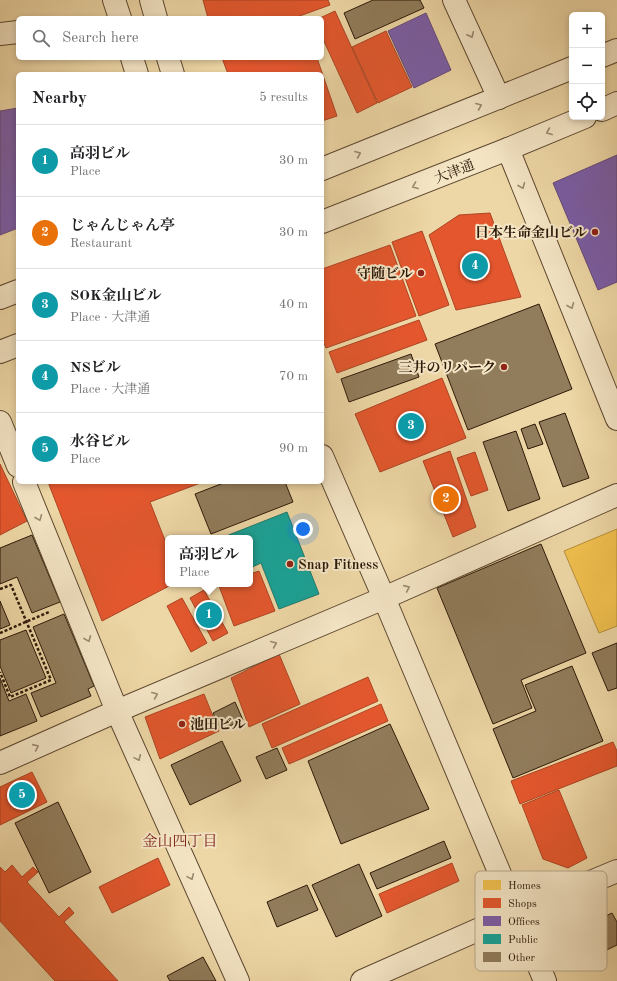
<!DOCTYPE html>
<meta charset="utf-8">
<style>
:root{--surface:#fff;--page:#f2f2f2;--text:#202124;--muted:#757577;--line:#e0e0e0;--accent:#8f2418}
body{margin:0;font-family:"Old Standard TT","Noto Serif JP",serif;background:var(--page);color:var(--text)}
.controls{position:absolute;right:12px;top:12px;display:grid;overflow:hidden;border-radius:6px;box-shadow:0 2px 6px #0003}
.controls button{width:36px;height:36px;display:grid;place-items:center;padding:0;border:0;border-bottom:1px solid var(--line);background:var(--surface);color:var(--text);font:20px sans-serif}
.you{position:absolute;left:303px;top:529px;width:14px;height:14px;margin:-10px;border:3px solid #fff;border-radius:50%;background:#1a73e8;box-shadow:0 0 0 6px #1a73e833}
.badge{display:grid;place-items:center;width:26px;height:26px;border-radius:50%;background:var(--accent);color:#fff;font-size:13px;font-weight:700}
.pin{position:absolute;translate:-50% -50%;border:2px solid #fff;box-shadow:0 1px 4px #0006}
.popup{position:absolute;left:165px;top:535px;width:88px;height:52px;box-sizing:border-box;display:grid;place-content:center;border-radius:6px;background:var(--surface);filter:drop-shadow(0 1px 3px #0005);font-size:13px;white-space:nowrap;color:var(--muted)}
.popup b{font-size:15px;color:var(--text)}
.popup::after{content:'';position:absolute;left:50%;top:100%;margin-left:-8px;border:8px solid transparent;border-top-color:var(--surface)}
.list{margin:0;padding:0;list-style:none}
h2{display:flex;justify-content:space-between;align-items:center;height:52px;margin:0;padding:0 16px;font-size:17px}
h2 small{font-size:13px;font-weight:400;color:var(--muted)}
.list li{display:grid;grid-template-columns:26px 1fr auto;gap:12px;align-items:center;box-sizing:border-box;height:72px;padding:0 16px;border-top:1px solid var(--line)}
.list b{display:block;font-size:15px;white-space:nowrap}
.list p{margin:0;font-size:13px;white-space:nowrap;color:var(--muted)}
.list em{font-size:13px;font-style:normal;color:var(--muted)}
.icon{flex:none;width:22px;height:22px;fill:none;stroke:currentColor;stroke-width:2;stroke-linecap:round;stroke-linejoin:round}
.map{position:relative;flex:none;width:617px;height:981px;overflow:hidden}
.search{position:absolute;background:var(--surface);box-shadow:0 2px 6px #0003;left:16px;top:16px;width:308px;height:44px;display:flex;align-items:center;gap:10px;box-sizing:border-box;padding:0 14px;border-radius:6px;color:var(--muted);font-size:15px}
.panel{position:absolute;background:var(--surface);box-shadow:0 2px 6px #0003;left:16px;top:72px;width:308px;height:412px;border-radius:6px}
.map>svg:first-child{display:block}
.homes{fill:#f2c14e;stroke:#b78f39}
.shops{fill:#e4572e;stroke:#ad4423}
.offices{fill:#7b5ea7;stroke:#644978}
.public{fill:#17a398;stroke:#1e7a6d}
.building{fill:#917c5b;stroke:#2d1909}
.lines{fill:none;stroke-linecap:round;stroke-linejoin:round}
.minor-casing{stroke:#5d4830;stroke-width:24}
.tertiary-casing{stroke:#5d4830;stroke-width:24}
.path{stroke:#2d1909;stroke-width:2.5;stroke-dasharray:3 2;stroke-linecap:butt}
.minor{stroke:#f4e5c5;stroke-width:22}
.tertiary{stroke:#f4e5c5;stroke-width:22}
.oneway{stroke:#9a8970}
.poi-dot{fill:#8f2418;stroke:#f4e5c5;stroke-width:1.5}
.labels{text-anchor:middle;stroke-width:4;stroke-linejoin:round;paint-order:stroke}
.street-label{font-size:14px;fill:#2d1909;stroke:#f4e5c5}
.poi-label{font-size:14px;font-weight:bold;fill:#2d1909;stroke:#f4e5c5;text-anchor:end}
.neighbourhood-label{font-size:15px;fill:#7a1f14;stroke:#f4e5c5}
.key{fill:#f4e5c5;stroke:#b8a88d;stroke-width:1}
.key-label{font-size:11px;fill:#2d1909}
</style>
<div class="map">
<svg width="617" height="981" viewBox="0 0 617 981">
<rect width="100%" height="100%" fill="#eed7a6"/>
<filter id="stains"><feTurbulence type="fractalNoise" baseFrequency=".005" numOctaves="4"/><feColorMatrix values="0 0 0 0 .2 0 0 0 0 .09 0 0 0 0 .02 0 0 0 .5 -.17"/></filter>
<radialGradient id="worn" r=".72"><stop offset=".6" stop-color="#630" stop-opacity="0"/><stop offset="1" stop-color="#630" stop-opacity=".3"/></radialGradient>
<path class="homes" d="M617 529V626L599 633 564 551Z"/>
<g class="shops">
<path d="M203 0H328L330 5 294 18H208Z"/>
<path d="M335 11 377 103 357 113 322 37V18H320Z"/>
<path d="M386 31 412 87 378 103 352 47Z"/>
<path d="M222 58H317L337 116 322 121V74H228Z"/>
<path d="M490 213 521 297 456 310 429 235 459 215Z"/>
<path d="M422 231 449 305 419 316 392 242Z"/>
<path d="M390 245 416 316 326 348 322 339V269Z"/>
<path d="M419 320 427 340 337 373 329 352Z"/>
<path d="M442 378 466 438 380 472 355 414Z"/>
<path d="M450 451 476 527 453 537 423 461Z"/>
<path d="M475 452 488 490 471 496 457 458Z"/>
<path d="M0 464 27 521 0 535Z"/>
<path d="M48 482H203L150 502 168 548V584H173L102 621Z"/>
<path d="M259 571 275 611 234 626 219 586 224 584H250V574Z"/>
<path d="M204 590 228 633 213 641 190 598Z"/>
<path d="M182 598 207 643 191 652 167 606Z"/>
<path d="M279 654 300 704 249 727 231 678Z"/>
<path d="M368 677 378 701 272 748 262 724Z"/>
<path d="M204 694 219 731 160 759 145 717Z"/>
<path d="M381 704 388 721 289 764 282 748Z"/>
<path d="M613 742 617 751V766L520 804 511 781Z"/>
<path d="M32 772 47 802 0 825V787Z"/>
<path d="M559 790 587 858 568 868 543 859 522 805Z"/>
<path d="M158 858 170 885 112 913 99 887Z"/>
<path d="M452 863 459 881 387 913 379 894Z"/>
<path d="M12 865 22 877 33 867 38 872 27 882 59 917 69 907 74 913 64 922 118 981H55L0 921V867L5 872Z"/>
</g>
<g class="offices">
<path d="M426 13 451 70 414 88 388 31Z"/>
<path d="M18 108V228L0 235V111Z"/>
<path d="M617 155V282L598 290 553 183Z"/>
</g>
<path class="public" d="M287 512 319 594 279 609 261 563 250 568V538H221Z"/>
<g class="building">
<path d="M373 0H420L424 8 355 39 344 13Z"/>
<path d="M539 304 572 389 468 430 435 344Z"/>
<path d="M411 354 419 377 349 402 341 379Z"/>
<path d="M565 413 589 478 563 487 539 422Z"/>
<path d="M535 424 543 444 528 449 521 429Z"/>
<path d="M516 431 540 499 508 511 483 442Z"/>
<path d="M226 482H285L293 502 211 534 195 494Z"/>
<path d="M32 535 60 602 32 613 17 577 0 584V548Z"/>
<path d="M541 544 586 653 521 680 532 708 493 724 437 588Z"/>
<path d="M0 601 10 625 0 629Z"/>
<path d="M64 614 94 686 88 689 91 696 41 717 31 693 56 683 33 627Z"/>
<path d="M26 630 46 678 11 693 0 666V640Z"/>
<path d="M617 643V688L608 691 592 653Z"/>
<path d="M572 666 603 741 513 778 493 729 536 711 525 685Z"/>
<path d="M0 678 9 701 26 694 37 721 0 736Z"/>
<path d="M235 702 243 720 221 730 213 713Z"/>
<path d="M390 724 429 809 341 844 308 761Z"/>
<path d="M222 741 241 781 190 805 171 765Z"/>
<path d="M277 748 287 770 266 779 256 757Z"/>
<path d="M58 802 91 872 49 893 15 823Z"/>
<path d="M444 841 451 858 377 889 370 873Z"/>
<path d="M359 864 382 916 336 937 312 885Z"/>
<path d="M307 885 318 910 277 927 267 902Z"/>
<path d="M612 913 617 922V945L588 959 575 931Z"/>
<path d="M203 957 216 981H170L167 976Z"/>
</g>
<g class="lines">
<g class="minor-casing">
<g id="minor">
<path d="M454 0 499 98"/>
<path d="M0 34 18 32"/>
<path d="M508 149 617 419"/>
<path d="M0 422 18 466"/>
<path d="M24 482 117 711 238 981"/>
<path d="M0 763 117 711 384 598 617 495"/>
<path d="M362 981 516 913 617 871"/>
</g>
</g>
<g class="tertiary-casing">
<g id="tertiary">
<path d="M114 0 120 18"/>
<path d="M151 0 156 18"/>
<path d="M602 56 617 50"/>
<path d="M132 58 137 74"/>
<path d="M168 58 173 74"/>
<path d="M602 110 617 103"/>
<path d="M322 169 572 68"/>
<path d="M322 222 508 149 585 117"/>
<path d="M0 298 18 291"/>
<path d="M0 352 18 345"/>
<path d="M322 456 384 598 545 981"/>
</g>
</g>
<g class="path">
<path d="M0 589 11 585 51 680 10 697 0 672"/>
<path d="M0 633 49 612"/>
</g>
<use href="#minor" class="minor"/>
<use href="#tertiary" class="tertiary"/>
</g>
<defs><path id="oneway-chevron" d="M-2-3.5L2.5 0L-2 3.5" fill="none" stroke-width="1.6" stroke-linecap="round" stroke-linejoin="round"/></defs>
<g class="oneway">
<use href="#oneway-chevron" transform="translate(471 35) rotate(65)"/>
<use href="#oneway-chevron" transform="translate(479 106) rotate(-22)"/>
<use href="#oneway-chevron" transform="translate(549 132) rotate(157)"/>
<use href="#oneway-chevron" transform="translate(358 154) rotate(-22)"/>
<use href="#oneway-chevron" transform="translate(415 186) rotate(159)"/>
<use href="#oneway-chevron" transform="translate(522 186) rotate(68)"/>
<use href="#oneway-chevron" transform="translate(571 306) rotate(68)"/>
<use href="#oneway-chevron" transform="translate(39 518) rotate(68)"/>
<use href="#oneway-chevron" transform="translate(407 588) rotate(-24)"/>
<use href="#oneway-chevron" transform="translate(88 639) rotate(68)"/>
<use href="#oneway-chevron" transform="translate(274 644) rotate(-23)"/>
<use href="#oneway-chevron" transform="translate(155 695) rotate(-23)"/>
<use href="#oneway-chevron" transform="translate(36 747) rotate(-24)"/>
<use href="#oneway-chevron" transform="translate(138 758) rotate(66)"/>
<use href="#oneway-chevron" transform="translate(191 877) rotate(66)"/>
</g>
<g class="poi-dot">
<circle cx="595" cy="232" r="4"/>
<circle cx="421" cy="273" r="4"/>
<circle cx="504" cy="367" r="4"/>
<circle cx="290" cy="564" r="4"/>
<circle cx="182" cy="724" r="4"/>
</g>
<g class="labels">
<g class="street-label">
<text transform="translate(454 171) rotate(-21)" y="5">大津通</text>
</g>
<g class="poi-label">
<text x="587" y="237">日本生命金山ビル</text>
<text x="413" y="278">守随ビル</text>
<text x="496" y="372">三井のリパーク</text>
<text x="298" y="569" text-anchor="start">Snap Fitness</text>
<text x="190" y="729" text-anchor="start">池田ビル</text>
</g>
<g class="neighbourhood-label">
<text x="180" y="846">金山四丁目</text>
</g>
</g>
<rect x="475" y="871" width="132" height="100" rx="6" class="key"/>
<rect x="483" y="880" width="18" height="10" fill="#f2c14e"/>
<rect x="483" y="898" width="18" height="10" fill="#e4572e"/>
<rect x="483" y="916" width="18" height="10" fill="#7b5ea7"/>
<rect x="483" y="934" width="18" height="10" fill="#17a398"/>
<rect x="483" y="952" width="18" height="10" fill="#917c5b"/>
<g class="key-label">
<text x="508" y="889">Homes</text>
<text x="508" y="907">Shops</text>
<text x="508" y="925">Offices</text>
<text x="508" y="943">Public</text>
<text x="508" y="961">Other</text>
</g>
<rect width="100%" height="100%" filter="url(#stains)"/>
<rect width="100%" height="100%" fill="url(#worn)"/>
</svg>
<div class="controls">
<button>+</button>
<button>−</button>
<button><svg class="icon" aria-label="locate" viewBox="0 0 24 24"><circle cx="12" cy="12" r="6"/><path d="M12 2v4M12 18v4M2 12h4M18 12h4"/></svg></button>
</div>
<div class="you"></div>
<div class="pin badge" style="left:209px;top:615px;background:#0f9aa8">1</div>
<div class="popup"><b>高羽ビル</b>Place</div>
<div class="pin badge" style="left:446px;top:499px;background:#e8710a">2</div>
<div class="pin badge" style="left:411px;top:426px;background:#0f9aa8">3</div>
<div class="pin badge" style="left:475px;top:266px;background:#0f9aa8">4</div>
<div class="pin badge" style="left:22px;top:795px;background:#0f9aa8">5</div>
<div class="search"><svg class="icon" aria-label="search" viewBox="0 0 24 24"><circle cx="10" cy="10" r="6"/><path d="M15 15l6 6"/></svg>Search here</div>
<section class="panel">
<h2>Nearby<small>5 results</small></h2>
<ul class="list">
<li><span class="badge" style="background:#0f9aa8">1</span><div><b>高羽ビル</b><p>Place</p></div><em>30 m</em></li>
<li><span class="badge" style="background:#e8710a">2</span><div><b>じゃんじゃん亭</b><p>Restaurant</p></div><em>30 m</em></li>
<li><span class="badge" style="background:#0f9aa8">3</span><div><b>SOK金山ビル</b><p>Place · 大津通</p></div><em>40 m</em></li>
<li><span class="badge" style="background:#0f9aa8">4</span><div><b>NSビル</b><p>Place · 大津通</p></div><em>70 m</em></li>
<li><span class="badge" style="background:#0f9aa8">5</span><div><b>水谷ビル</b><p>Place</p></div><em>90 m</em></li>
</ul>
</section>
</div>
